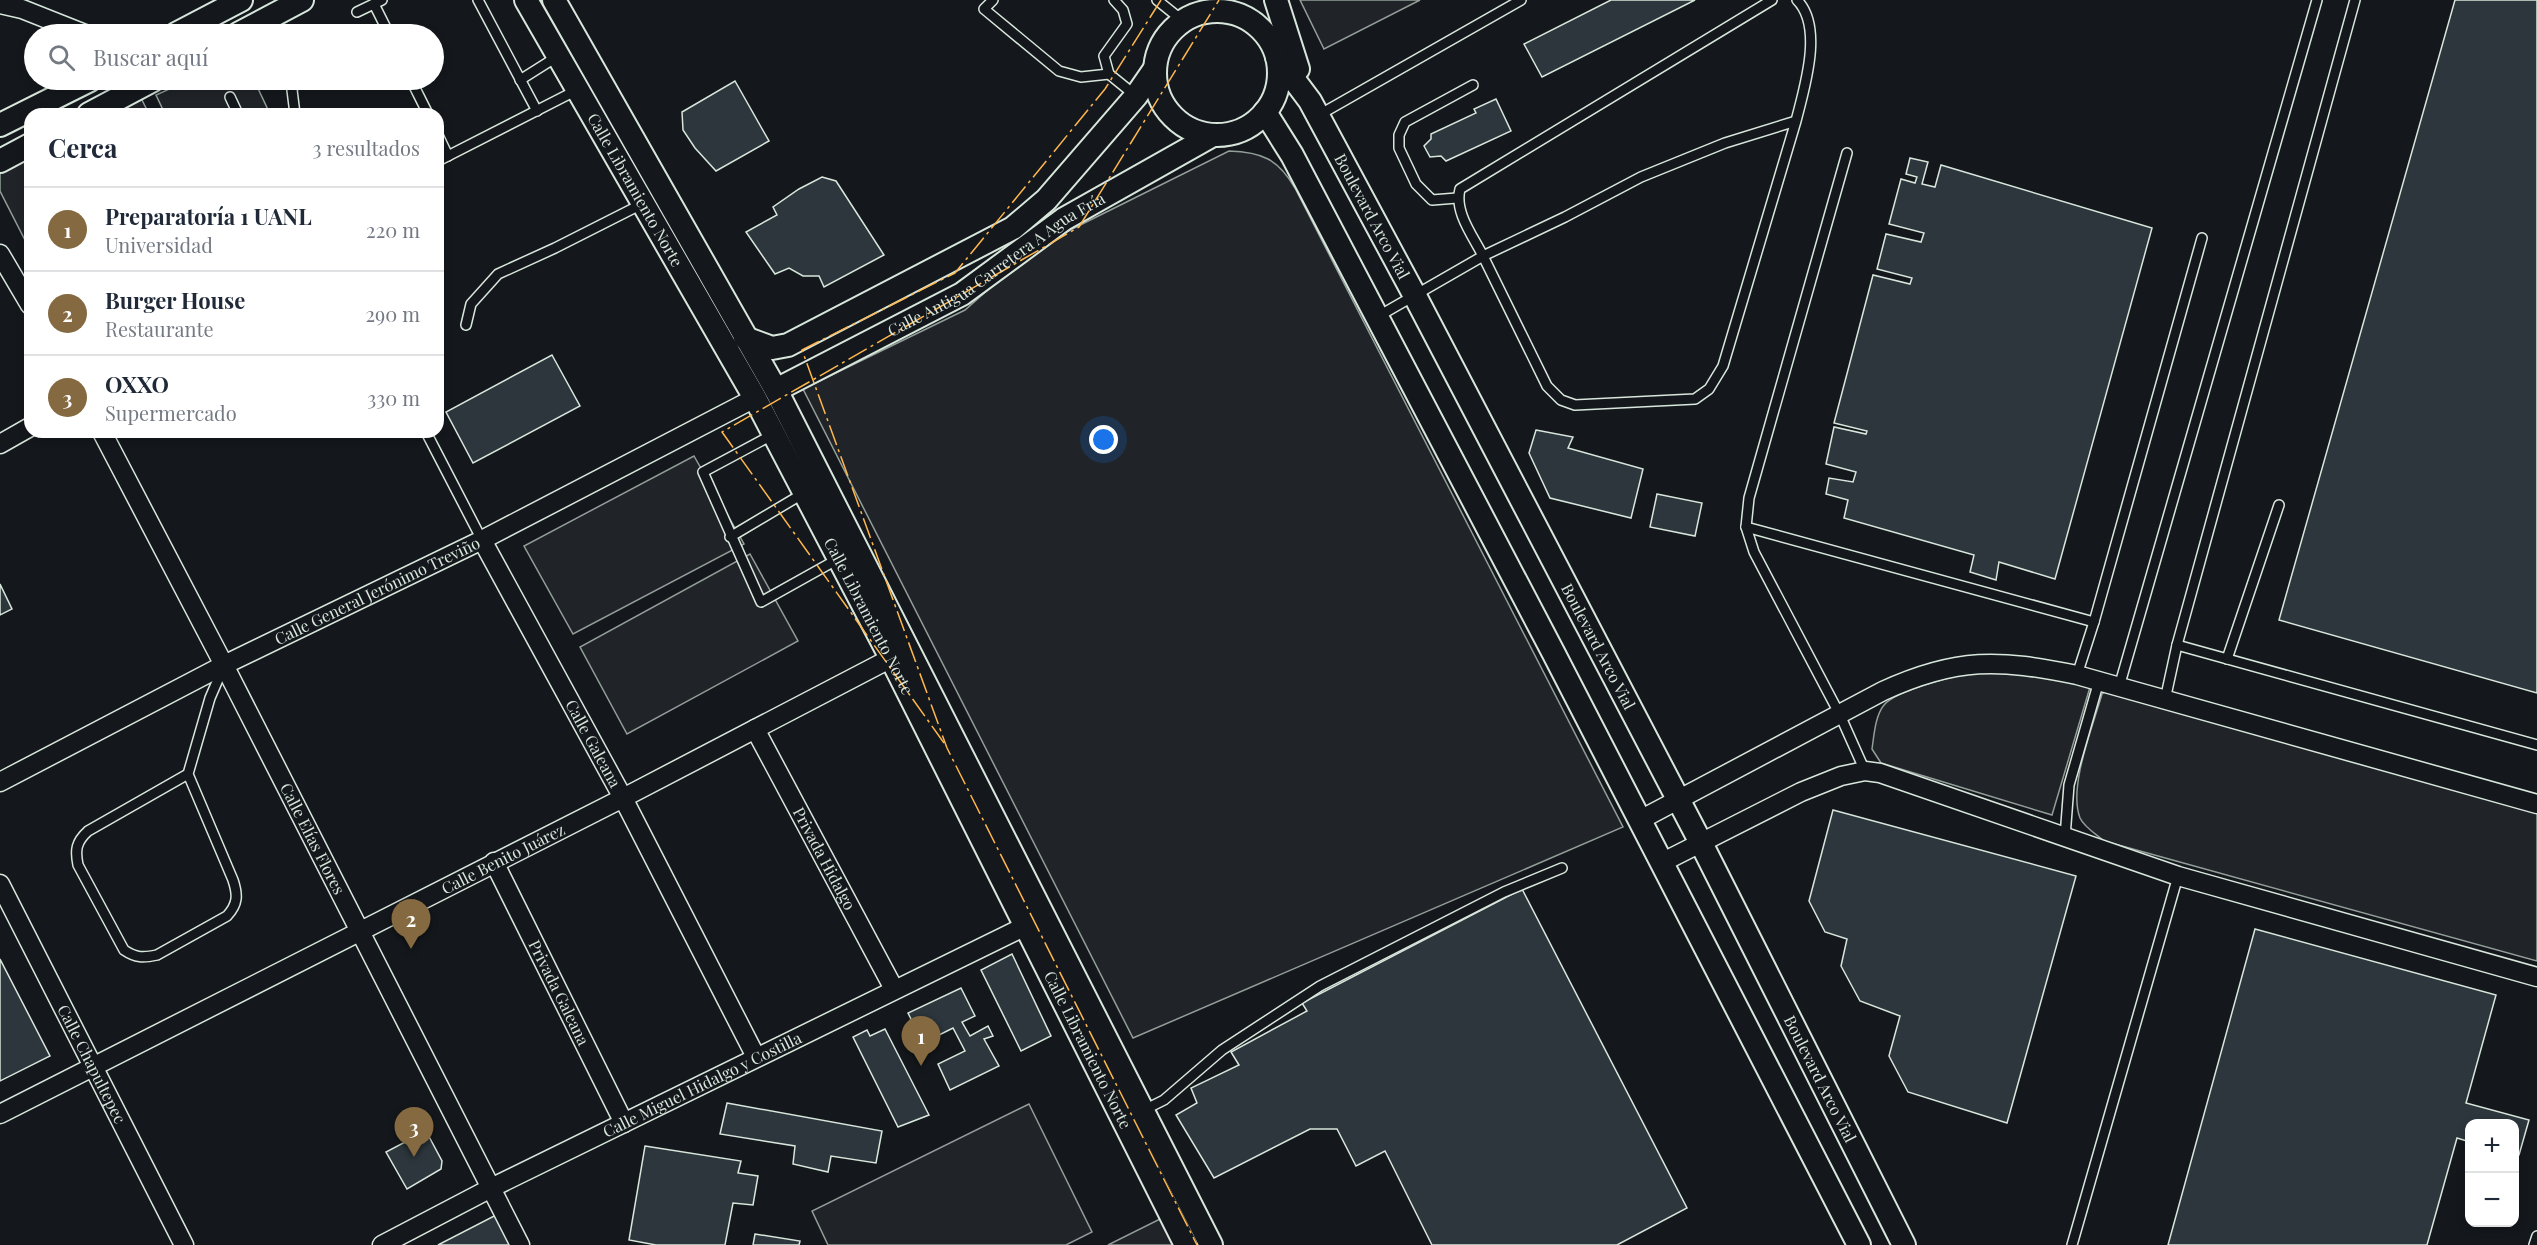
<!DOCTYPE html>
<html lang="es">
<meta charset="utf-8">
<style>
:root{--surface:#fff;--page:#f6f6f7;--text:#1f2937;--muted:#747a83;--line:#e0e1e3;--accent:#846941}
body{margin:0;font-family:"Playfair Display",serif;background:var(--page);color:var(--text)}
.controls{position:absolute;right:18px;bottom:18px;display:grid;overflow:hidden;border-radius:12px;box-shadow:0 3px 9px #0003}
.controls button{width:54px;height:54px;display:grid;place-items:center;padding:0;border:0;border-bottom:2px solid var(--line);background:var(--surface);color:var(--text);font:30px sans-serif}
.you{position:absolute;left:1104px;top:440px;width:21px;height:21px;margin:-15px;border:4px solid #fff;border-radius:50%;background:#1a73e8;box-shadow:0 0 0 9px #1a73e833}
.badge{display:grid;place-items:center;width:39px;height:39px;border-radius:50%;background:var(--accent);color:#fff;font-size:20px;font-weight:700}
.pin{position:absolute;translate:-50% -50px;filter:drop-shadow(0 2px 3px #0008)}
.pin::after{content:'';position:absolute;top:32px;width:21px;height:18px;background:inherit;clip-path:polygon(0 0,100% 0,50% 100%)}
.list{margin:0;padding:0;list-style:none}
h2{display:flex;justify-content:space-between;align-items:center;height:78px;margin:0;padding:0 24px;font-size:26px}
h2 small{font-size:20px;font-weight:400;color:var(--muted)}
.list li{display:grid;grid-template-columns:39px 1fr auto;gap:18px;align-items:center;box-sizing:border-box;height:84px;padding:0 24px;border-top:2px solid var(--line)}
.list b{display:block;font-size:22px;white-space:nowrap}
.list p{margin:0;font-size:20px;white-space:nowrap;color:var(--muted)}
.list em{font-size:20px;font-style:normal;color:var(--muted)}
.icon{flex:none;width:33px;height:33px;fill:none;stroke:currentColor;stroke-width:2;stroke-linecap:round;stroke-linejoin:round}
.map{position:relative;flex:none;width:2537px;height:1245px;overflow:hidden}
.search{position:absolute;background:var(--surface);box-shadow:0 3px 9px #0003;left:24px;top:24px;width:420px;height:66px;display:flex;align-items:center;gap:15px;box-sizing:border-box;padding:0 21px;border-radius:33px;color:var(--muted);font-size:22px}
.panel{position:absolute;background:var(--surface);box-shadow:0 3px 9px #0003;left:24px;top:108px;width:420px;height:330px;border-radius:18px}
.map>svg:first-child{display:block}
.green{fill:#202428;stroke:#939e99;stroke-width:1.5}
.building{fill:#2c363c;stroke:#d8e6dc;stroke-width:1.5}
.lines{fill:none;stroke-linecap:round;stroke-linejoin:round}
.service-casing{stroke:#d8e6dc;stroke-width:12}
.minor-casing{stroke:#d8e6dc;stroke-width:21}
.tertiary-casing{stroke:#d8e6dc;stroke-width:26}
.service{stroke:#14181c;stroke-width:9}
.minor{stroke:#14181c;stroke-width:18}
.tertiary{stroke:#14181c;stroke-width:22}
.power{stroke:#ffb74d;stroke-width:1.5;stroke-dasharray:21 4.5 3 4.5;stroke-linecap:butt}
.labels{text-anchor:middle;stroke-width:4.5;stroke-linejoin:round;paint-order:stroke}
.street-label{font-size:16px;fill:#d8e6dc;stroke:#14181c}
</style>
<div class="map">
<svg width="2537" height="1245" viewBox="0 0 2537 1245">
<rect width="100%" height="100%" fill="#14181c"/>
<g class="green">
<path d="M1300 0H1420L1324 49Z"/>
<path d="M189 80H254L270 114H165L156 95Z"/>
<path d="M141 98 149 114H110Z"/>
<path d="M1229 151C1262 152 1278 159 1295 188L1623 827 1133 1038 803 389 965 310 1036 247Z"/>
<path d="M30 154V250L0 191V169Z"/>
<path d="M694 456 744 544 573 634 524 546Z"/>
<path d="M750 554 798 641 627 734 580 647Z"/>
<path d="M2029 669 2090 687 2052 815 1881 763 1872 749C1874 736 1875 716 1884 705 1897 689 1962 674 1983 670 1998 668 2014 669 2029 669Z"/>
<path d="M2105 692 2537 810V961L2104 841C2097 835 2084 827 2080 818 2068 787 2093 726 2102 694Z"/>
<path d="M1029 1104 1092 1232 1066 1245H828L812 1211Z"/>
<path d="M1166 1216 1180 1245H1108Z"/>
</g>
<g class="building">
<path d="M1611 0H1695L1542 77 1524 44Z"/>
<path d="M2455 0H2537V693L2279 620Z"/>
<path d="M735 81 769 141 716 171 695 148 683 130 682 112Z"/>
<path d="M1496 99 1511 131 1446 161 1441 156 1430 157 1424 146 1431 139V134L1476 113 1474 109Z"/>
<path d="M1910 158 1928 162 1922 184 1935 187 1941 165 2152 228 2055 579 1999 562 1996 580 1970 572 1974 555 1844 518 1848 500 1826 494 1829 478 1853 482 1856 472 1826 464 1834 427 1866 434 1867 431 1834 423 1873 275 1910 284 1912 278 1877 269 1886 234 1921 242 1924 233 1889 224 1901 179 1915 183 1917 177 1906 174Z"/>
<path d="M822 177 836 181 884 255 824 287 819 276H803L789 268 775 274 746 232 777 215 773 207 799 189Z"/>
<path d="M552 355 580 406 473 463 446 412Z"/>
<path d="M1536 430 1573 437 1568 448 1643 469 1631 518 1550 498 1529 453Z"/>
<path d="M1657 494 1702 503 1695 536 1650 527Z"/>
<path d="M0 584 12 609 0 615Z"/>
<path d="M1833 810 2076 876 2007 1123 1908 1092 1889 1056 1900 1016 1860 1001 1841 966 1847 939 1825 932 1809 901Z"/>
<path d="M1522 889 1687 1208 1617 1245H1432L1385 1151 1356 1166 1337 1129H1310L1214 1178 1176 1115 1197 1103 1191 1088 1239 1065 1231 1052 1307 1011 1302 1003Z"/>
<path d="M2255 929 2496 995 2466 1103 2529 1120 2519 1155 2514 1154V1124H2470V1142L2457 1138 2427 1245H2168Z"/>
<path d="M1012 954 1051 1036 1021 1051 981 970Z"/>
<path d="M0 959 50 1056 0 1081Z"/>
<path d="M961 988 975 1016 962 1022 970 1036 988 1026 993 1036 984 1039 999 1066 950 1090 938 1064 965 1051 953 1028 923 1043 908 1013Z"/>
<path d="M885 1029 929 1115 898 1127 853 1037 867 1030 870 1036Z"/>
<path d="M727 1103 882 1131 876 1163 831 1156 828 1172 793 1164 795 1146 720 1134Z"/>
<path d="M426 1131 442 1161 441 1169 407 1189 386 1152Z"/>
<path d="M645 1146 741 1161 738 1173 758 1176 753 1205 733 1203 725 1245H656L629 1240Z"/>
<path d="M498 1214 513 1245H438Z"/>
<path d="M755 1234 800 1241 799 1245H753Z"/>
</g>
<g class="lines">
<g class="service-casing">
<g id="service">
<path d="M478 0 537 111"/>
<path d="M993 0 984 9 1059 71 1081 77 1109 74"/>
<path d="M1114 0 1123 10 1127 24 1104 56 1109 74 1136 96"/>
<path d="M1157 0 1183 21"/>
<path d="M374 4 389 34"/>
<path d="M357 12 382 0"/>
<path d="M411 80 428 114"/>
<path d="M520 80 558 56"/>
<path d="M230 97 238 114"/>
<path d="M295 114 292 90 296 80"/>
<path d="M1319 115 1521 0"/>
<path d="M1796 121 1725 143 1641 177 1565 217 1483 256 1547 386 1561 400 1575 405 1695 399 1709 389 1723 366 1796 121C1804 89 1824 27 1797 0"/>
<path d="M438 135 448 156"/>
<path d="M1847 153 1749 498 1746 527 1754 552 1840 715 1865 771"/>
<path d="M438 161 577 90"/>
<path d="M1457 198 1432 200 1416 184 1399 148V135L1405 122 1473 85"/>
<path d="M1377 317 1483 256C1473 236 1454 212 1460 189L1772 0"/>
<path d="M466 325 471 304 498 274 555 248 642 204"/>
<path d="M426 432 482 540"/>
<path d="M772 435 703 472 761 602 838 559"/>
<path d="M1746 527 2094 622"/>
<path d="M730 537 804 493"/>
<path d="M2177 645 2537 745"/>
<path d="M2227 659 2279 505"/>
<path d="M2077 675 2094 622 2202 238"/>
<path d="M2119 687 2317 0"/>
<path d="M2165 700 2177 645 2355 0"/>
<path d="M188 774 233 880C238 895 238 904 227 916L157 955C143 958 136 958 124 950L78 865C75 850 76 842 88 831L188 774 210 698 223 668"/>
<path d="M2065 837 2069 785 2099 681"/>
<path d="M1144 1110 1164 1100 1222 1050 1320 986 1504 892 1562 868"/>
<path d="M2072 1245 2178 876"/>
<path d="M2534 1245 2537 1236"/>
</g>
</g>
<g class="minor-casing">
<g id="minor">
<path d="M0 4 22 9 85 34"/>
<path d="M0 254 30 305"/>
<path id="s1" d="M102 432 224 665 520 1245"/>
<path d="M0 444 30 427"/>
<path id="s2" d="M482 540 623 798 756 1057"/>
<path id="s3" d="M755 729 894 989"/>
<path id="s4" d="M0 782 224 665 482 540 755 398"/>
<path d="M1640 820 1883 691C1957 657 1999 659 2077 675L2537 804"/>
<path id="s5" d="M494 862 624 1123"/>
<path d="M1663 862 1801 792 1841 776 1865 771 1880 773 2178 876 2537 977"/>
<path id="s6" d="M0 884 184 1245"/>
<path id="s7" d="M0 1114 623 798 901 653"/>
<path id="s8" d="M382 1245 491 1188 1038 920"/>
</g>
</g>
<g class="tertiary-casing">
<g id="tertiary">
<path id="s9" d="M526 0 755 398 892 660 1186 1245"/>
<path d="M554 0 776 390 1211 1245"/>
<path d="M1276 0 1298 69"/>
<circle cx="1217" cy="73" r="62"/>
<path d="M176 34 241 0"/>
<path d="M238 34 302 0"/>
<path id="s10" d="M1277 57 1310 101 1415 296 1701 843 1904 1245"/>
<path d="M1265 112 1292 155 1553 652 1859 1245"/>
<path d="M89 114 153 80"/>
<path d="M0 125 90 80"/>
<path d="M0 161 30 145"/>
<path d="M745 338 772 348 788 345 1013 228 1046 200 1136 96 1154 70"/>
<path id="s11" d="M776 390 962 294 1064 219 1213 135"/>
</g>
</g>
<use href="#service" class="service"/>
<use href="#minor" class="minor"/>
<use href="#tertiary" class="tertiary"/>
<g class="power">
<path d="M1161 0 1105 89 955 273 802 350 947 748 1197 1245"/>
<path d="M944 743 722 432 1079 227 1219 0"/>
</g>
</g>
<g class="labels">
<g class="street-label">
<text dy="6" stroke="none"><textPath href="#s9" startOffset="219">Calle Libramiento Norte</textPath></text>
<text dy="6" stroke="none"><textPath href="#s10" startOffset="186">Boulevard Arco Vial</textPath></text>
<text dy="6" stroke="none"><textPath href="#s11" startOffset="254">Calle Antigua Carretera A Agua Fría</textPath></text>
<text dy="6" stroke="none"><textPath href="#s4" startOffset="423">Calle General Jerónimo Treviño</textPath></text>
<text dy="6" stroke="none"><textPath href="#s9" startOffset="705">Calle Libramiento Norte</textPath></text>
<text dy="6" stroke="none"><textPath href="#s10" startOffset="672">Boulevard Arco Vial</textPath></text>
<text dy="6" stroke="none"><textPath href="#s2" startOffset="232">Calle Galeana</textPath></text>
<text dy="6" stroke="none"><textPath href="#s1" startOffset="458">Calle Elías Flores</textPath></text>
<text dy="6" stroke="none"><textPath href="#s7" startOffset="564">Calle Benito Juárez</textPath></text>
<text dy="6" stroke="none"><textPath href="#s3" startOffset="147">Privada Hidalgo</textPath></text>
<text dy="6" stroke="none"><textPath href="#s5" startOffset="146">Privada Galeana</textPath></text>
<text dy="6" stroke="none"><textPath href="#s9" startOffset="1191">Calle Libramiento Norte</textPath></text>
<text dy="6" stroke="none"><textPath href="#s6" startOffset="202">Calle Chapultepec</textPath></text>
<text dy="6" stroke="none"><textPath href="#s10" startOffset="1158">Boulevard Arco Vial</textPath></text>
<text dy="6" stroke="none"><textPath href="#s8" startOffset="358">Calle Miguel Hidalgo y Costilla</textPath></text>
</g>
</g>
</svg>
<div class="controls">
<button>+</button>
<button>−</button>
</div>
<div class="you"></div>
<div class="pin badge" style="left:921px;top:1066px">1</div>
<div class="pin badge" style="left:411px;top:949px">2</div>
<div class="pin badge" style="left:414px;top:1157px">3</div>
<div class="search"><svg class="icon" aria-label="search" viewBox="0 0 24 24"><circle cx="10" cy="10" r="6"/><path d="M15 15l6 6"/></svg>Buscar aquí</div>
<section class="panel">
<h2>Cerca<small>3 resultados</small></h2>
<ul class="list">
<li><span class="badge">1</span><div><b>Preparatoría 1 UANL</b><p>Universidad</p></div><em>220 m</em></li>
<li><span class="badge">2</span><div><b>Burger House</b><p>Restaurante</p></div><em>290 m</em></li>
<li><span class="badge">3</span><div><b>OXXO</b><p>Supermercado</p></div><em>330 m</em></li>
</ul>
</section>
</div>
